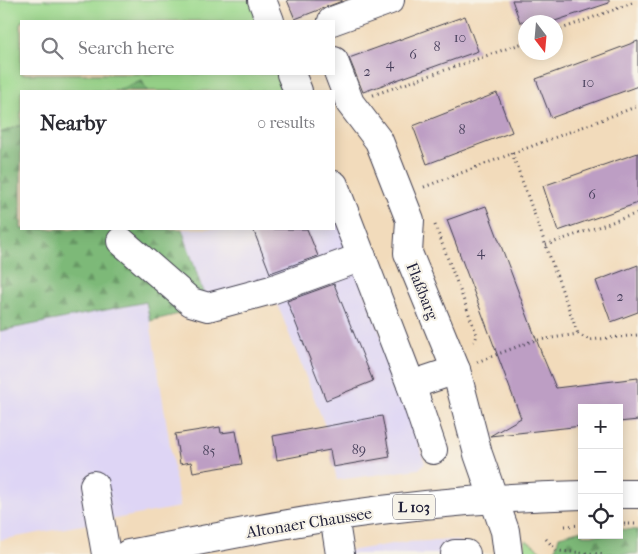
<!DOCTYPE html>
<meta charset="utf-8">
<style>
:root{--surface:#fff;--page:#f2f2f3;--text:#2b2b33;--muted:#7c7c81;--line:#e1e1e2}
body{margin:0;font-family:"IM FELL French Canon",serif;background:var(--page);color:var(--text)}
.controls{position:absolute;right:15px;bottom:15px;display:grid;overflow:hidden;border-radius:0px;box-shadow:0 2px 12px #0003}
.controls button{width:45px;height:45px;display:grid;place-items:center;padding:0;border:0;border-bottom:1px solid var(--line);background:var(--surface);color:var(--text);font:25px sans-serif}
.compass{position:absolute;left:518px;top:15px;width:45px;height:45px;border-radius:50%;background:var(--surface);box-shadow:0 2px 12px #0003;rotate:164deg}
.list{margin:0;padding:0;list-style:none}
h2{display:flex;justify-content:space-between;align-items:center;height:65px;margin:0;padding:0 20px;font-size:21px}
h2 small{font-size:16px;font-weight:400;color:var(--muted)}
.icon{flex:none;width:28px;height:28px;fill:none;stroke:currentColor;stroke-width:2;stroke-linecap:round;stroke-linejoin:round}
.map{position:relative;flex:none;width:638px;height:554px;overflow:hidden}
.search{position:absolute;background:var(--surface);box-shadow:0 2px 12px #0003;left:20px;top:20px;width:315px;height:55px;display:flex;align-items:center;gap:12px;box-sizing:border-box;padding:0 18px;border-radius:0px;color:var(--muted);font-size:19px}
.panel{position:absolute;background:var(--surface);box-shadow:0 2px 12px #0003;left:20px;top:90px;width:315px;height:140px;border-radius:0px}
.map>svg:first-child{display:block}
.built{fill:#ded5f5}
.green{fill:#9cd98d;stroke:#5f7e64}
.forest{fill:url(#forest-firs);stroke:#506e5a}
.building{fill:#bd9ec4}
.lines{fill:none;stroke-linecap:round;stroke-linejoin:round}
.minor-casing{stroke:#413e4e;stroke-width:30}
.major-casing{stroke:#413e4e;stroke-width:30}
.path{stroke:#413e4e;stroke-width:3;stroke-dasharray:1 4;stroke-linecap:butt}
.minor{stroke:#fff;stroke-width:28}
.major{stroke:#fff;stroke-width:28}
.labels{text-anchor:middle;stroke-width:4.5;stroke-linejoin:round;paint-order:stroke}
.number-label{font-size:14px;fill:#49415d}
.shield{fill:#f7f3e8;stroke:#62616f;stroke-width:1}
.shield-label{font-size:15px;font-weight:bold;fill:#22223b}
.street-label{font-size:16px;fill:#22223b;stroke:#f7f3e8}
</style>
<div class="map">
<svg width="638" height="554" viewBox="0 0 638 554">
<defs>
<pattern id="forest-firs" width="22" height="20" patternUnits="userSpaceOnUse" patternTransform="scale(1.25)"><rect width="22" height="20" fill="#7db978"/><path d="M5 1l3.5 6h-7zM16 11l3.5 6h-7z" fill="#669664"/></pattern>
</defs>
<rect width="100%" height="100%" fill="#f7f3e8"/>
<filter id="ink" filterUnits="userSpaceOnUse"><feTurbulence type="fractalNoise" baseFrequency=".02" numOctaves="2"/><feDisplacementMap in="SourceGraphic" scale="10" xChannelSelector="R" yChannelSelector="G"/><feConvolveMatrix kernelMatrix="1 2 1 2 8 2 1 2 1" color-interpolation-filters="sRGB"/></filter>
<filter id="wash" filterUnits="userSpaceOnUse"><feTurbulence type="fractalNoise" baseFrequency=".0096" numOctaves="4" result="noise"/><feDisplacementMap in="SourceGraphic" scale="20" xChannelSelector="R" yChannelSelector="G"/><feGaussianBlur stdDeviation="1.12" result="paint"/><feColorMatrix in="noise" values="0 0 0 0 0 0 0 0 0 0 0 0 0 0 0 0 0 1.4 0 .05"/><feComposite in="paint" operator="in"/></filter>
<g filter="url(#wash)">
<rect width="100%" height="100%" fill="#f2dbbb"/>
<g class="built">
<path d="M334 208 401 389 425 463 419 469 337 480 325 426 272 290 208 307 182 229H334Z"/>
<path d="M147 302 180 507 0 540V331Z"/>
<path d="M453 540 475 546V554H329L405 542Z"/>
</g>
<g class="green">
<path d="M0 0H252L261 21H21V74H282L289 91H147L142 81 114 91H21V125L0 133Z"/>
<path d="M526 540 541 551V554H522Z"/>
</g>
<g class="forest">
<path d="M142 81 147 91H114Z"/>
<path d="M21 125V229H182L208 307 150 321 146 302 0 331V133Z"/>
<path d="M619 529 638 530V554H554L559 536 582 530V535H619Z"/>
</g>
<g id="blocks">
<g class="building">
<path d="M287 0H342V1L295 19Z"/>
<path d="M512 0H609V3L552 22H520Z"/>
<path d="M465 16 478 51 363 92 349 58Z"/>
<path d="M638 41V86L551 118 536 79Z"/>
<path d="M497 93 512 132 427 164 413 126Z"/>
<path d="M638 153V203L558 231 543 186Z"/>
<path d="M486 206 541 352 556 388 638 378V420L619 422V408H582V426L490 436 521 418 447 220Z"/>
<path d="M253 229H307L318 256 270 273Z"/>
<path d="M638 265V312L611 322 596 281Z"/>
<path d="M334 284 373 381 326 400 287 301Z"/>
<path d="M382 416 390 457 333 467 330 450 277 460 273 436Z"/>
<path d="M220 427 221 433 236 431 242 464 193 472 191 462 180 464 175 434Z"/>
</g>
</g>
</g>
<g filter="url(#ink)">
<use href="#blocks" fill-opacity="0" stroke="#413e4e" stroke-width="1"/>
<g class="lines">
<g class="minor-casing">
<g id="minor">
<path d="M262 0 270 21"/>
<path d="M332 21 390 0"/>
<path d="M334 61 350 103 379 141 410 220 408 253 456 370 478 454 505 531 508 554"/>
<path d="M291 74 298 91"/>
<path d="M334 185 411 385 433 450"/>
<path d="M121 241 191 302 208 307 271 290 362 257"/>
<path d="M411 385 456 370"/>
<path d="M94 485 106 554"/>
<path d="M334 516 340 554"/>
<path d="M455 554H466"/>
</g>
</g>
<g class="major-casing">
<g id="major">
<path d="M619 494H638"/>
<path d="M128 554C197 542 267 526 337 516 417 504 500 497 582 495"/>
</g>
</g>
<g class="path">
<path d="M556 31 632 3"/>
<path d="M373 95 526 42"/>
<path d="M512 153 578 334"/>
<path d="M424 187 638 106"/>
<path d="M435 225 477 335 475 341 471 344"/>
<path d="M546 245 638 213"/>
<path d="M477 362 532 341 578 334 590 340 638 335"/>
<path d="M619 524H638"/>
<path d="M565 526 582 525"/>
<path d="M546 539 557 551 602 554"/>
</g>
<use href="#minor" class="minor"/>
<use href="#major" class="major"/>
</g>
</g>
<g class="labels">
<g class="number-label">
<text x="460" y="42">10</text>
<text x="437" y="51">8</text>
<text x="413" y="59">6</text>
<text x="390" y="68">4</text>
<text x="367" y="76">2</text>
<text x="588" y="87">10</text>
<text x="462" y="134">8</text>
<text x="592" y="199">6</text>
<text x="481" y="256">4</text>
<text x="620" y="301">2</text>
<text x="359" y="454">89</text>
<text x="209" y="455">85</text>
</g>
<rect class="shield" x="393" y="494.5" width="42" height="25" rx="4"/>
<g class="shield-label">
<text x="414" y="512">L 103</text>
</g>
<g class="street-label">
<text transform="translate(423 291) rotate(68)" y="6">Flaßbarg</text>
<text transform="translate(309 522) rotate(-9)" y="6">Altonaer Chaussee</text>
</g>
</g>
</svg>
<div class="controls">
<button>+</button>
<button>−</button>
<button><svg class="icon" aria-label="locate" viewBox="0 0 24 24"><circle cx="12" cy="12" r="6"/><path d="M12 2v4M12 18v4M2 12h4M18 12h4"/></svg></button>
</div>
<svg class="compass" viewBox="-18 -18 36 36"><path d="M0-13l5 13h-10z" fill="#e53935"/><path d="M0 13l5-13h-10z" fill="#7c7c81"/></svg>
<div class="search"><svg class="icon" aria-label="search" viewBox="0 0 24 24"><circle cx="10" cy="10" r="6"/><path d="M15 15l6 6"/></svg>Search here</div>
<section class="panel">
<h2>Nearby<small>0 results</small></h2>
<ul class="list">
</ul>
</section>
</div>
